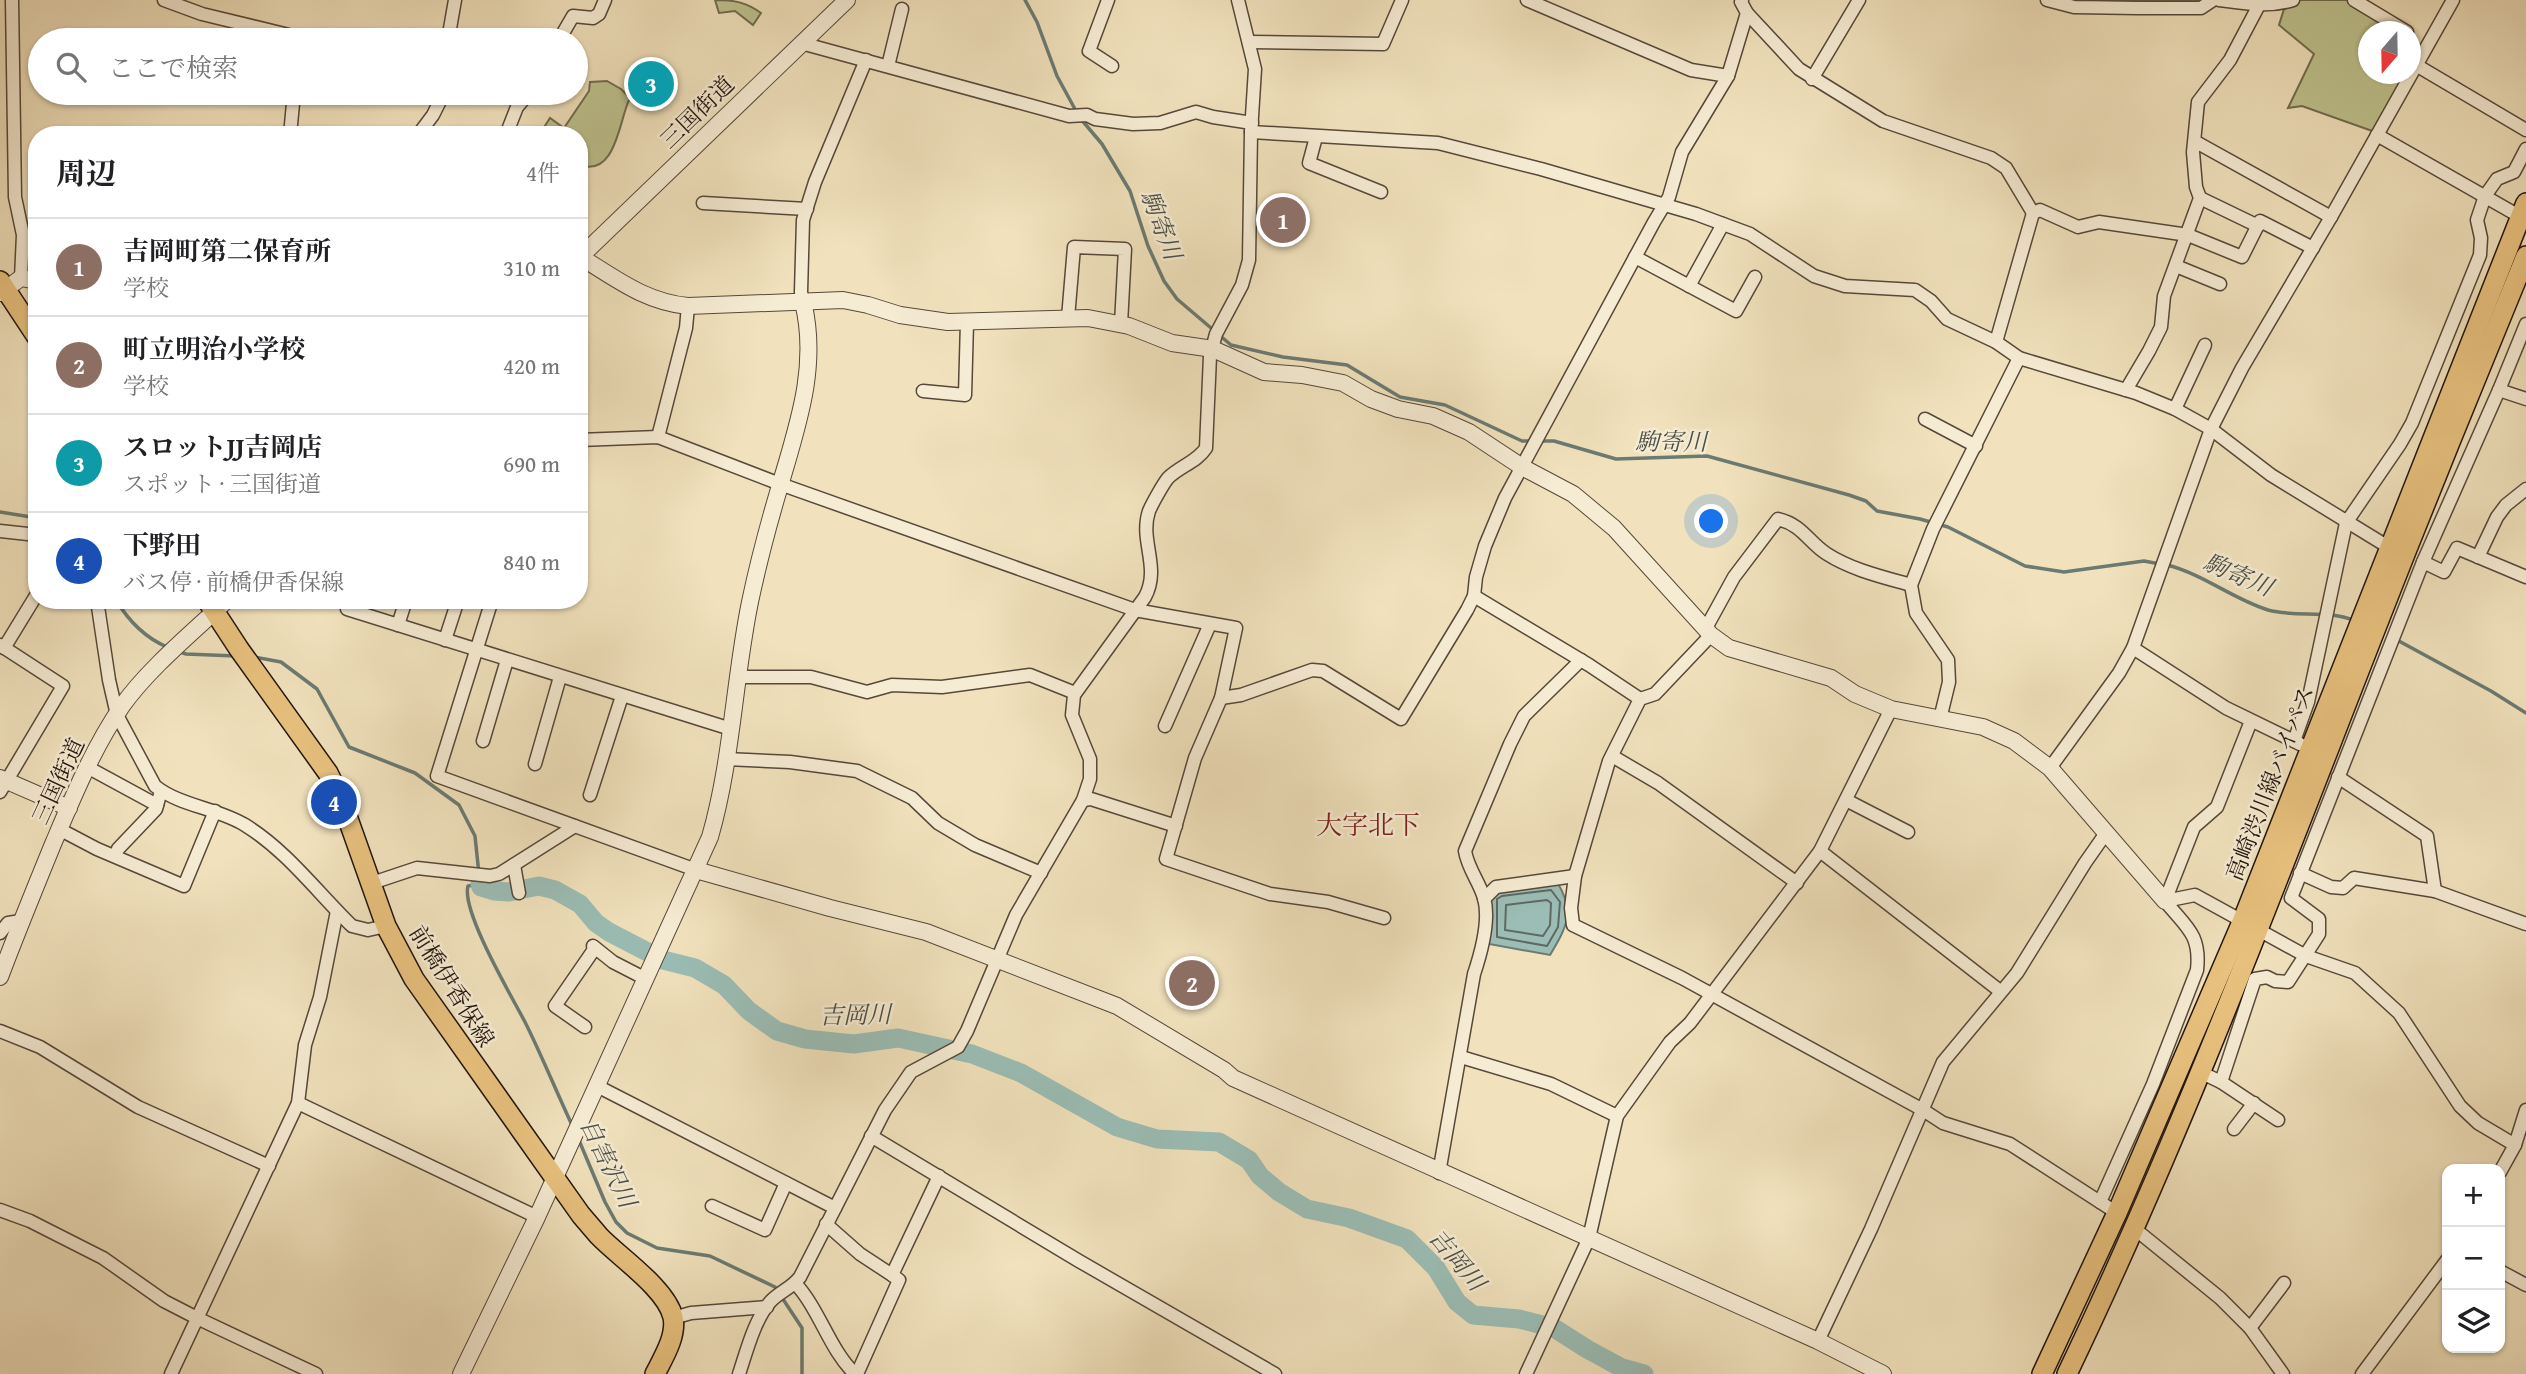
<!DOCTYPE html>
<html lang="ja">
<meta charset="utf-8">
<style>
:root{--surface:#fff;--page:#f2f2f2;--text:#202124;--muted:#757577;--line:#e0e0e0;--accent:#ea580c}
body{margin:0;font-family:"Gentium Book Plus","Noto Serif JP",serif;background:var(--page);color:var(--text)}
.controls{position:absolute;right:21px;bottom:21px;display:grid;overflow:hidden;border-radius:14px;box-shadow:0 2px 5px #0004}
.controls button{width:63px;height:63px;display:grid;place-items:center;padding:0;border:0;border-bottom:2px solid var(--line);background:var(--surface);color:var(--text);font:35px sans-serif}
.compass{position:absolute;left:2358px;top:21px;width:63px;height:63px;border-radius:50%;background:var(--surface);box-shadow:0 2px 5px #0004;rotate:200deg}
.you{position:absolute;left:1712px;top:522px;width:24px;height:24px;margin:-18px;border:5px solid #fff;border-radius:50%;background:#1a73e8;box-shadow:0 0 0 10px #1a73e833}
.badge{display:grid;place-items:center;width:46px;height:46px;border-radius:50%;background:var(--accent);color:#fff;font-size:23px;font-weight:700}
.pin{position:absolute;translate:-50% -50%;border:4px solid #fff;box-shadow:0 2px 7px #0006}
.list{margin:0;padding:0;list-style:none}
h2{display:flex;justify-content:space-between;align-items:center;height:91px;margin:0;padding:0 28px;font-size:30px}
h2 small{font-size:23px;font-weight:400;color:var(--muted)}
.list li{display:grid;grid-template-columns:46px 1fr auto;gap:21px;align-items:center;box-sizing:border-box;height:98px;padding:0 28px;border-top:2px solid var(--line)}
.list b{display:block;font-size:26px;white-space:nowrap}
.list p{margin:0;font-size:23px;white-space:nowrap;color:var(--muted)}
.list em{font-size:23px;font-style:normal;color:var(--muted)}
.icon{flex:none;width:38px;height:38px;fill:none;stroke:currentColor;stroke-width:2;stroke-linecap:round;stroke-linejoin:round}
.map{position:relative;flex:none;width:2526px;height:1374px;overflow:hidden}
.search{position:absolute;background:var(--surface);box-shadow:0 2px 5px #0004;left:28px;top:28px;width:560px;height:77px;display:flex;align-items:center;gap:18px;box-sizing:border-box;padding:0 24px;border-radius:38px;color:var(--muted);font-size:26px}
.panel{position:absolute;background:var(--surface);box-shadow:0 2px 5px #0004;left:28px;top:126px;width:560px;height:483px;border-radius:28px}
.map>svg:first-child{display:block}
.green{fill:#bec28e;stroke:#706c4e;stroke-width:2}
.water{fill:#9bbdb5;stroke:#6b7a72;stroke-width:2}
.lines{fill:none;stroke-linecap:round;stroke-linejoin:round}
.shore{stroke:#5e6962;stroke-width:2}
.stream{stroke:#6b7a72;stroke-width:3.5}
.river{stroke:#9bbdb5;stroke-width:19}
.minor-casing{stroke:#56483a;stroke-width:15}
.tertiary-casing{stroke:#56483a;stroke-width:18}
.primary-casing{stroke:#22150e;stroke-width:22}
.minor{stroke:#f6ecd4;stroke-width:12}
.tertiary{stroke:#f6ecd4;stroke-width:16}
.primary{stroke:#e8c17e;stroke-width:19}
.labels{text-anchor:middle;stroke-width:5;stroke-linejoin:round;paint-order:stroke}
.street-label{font-size:23px;fill:#22150e;stroke:#f6ecd4}
.water-label{font-size:24px;font-style:italic;fill:#4c5048;stroke:#f6ecd4}
.quarter-label{font-size:26px;fill:#7a1f14;stroke:#f6ecd4}
</style>
<div class="map">
<svg width="2526" height="1374" viewBox="0 0 2526 1374">
<rect width="100%" height="100%" fill="#f1e2bd"/>
<filter id="stains"><feTurbulence type="fractalNoise" baseFrequency=".00286" numOctaves="4"/><feColorMatrix values="0 0 0 0 .2 0 0 0 0 .09 0 0 0 0 .02 0 0 0 .5 -.17"/></filter>
<radialGradient id="worn" r=".72"><stop offset=".6" stop-color="#630" stop-opacity="0"/><stop offset="1" stop-color="#630" stop-opacity=".3"/></radialGradient>
<g class="green">
<path d="M715 0C734 0 746 2 761 13L753 25 735 11 719 13Z"/>
<path d="M2077 0H2207L2201 4 2076 3Z"/>
<path d="M2240 0H2348L2401 31 2368 32V74H2408L2375 132 2302 106 2288 108 2314 54 2279 25 2284 9 2282 2Z"/>
<path d="M607 81 621 89 630 98C619 118 617 178 579 165V135H539L550 118 564 128 589 91 590 82Z"/>
</g>
<path class="water" d="M1557 882C1576 912 1566 928 1550 955L1489 944V897L1498 889Z"/>
<g class="lines">
<g class="shore">
<path d="M1551 890 1560 902 1558 927 1547 946 1497 937V899L1502 896Z"/>
<path d="M1547 900 1551 903 1550 925 1543 936 1505 930 1506 905Z"/>
</g>
<g class="stream">
<path d="M1025 0 1037 22 1057 76 1076 111"/>
<path d="M1080 118 1102 144 1130 191 1148 246 1164 281 1177 299 1231 345 1283 357 1347 365 1400 397 1445 405 1522 441H1531"/>
<path d="M1539 441H1554L1616 459 1707 456 1849 495 1866 501 1877 511 1920 519 1948 527 2025 566 2064 572 2144 561 2160 564"/>
<path d="M0 512 37 518"/>
<path d="M2167 565C2203 574 2233 599 2268 610 2297 618 2328 609 2355 621"/>
<path d="M116 600C128 620 146 638 167 647"/>
<path d="M2397 640 2491 691 2526 713"/>
<path d="M178 651 186 654 236 656"/>
<path d="M254 657 281 662 317 689 349 747 415 773 459 805 475 836 480 884 468 886C461 911 512 997 525 1022 542 1056 556 1091 572 1125"/>
<path d="M578 1138 605 1202 616 1222 627 1233 657 1248 710 1256 775 1287 802 1328V1374"/>
</g>
<path class="river" d="M480 884 481 887 494 891 509 892 539 886 555 890 580 904 596 923 609 932 663 960 695 968 724 985 749 1011 777 1031 805 1039 854 1044 898 1038 972 1054 1021 1073 1117 1127 1157 1139 1219 1142 1249 1160 1260 1176 1279 1192 1307 1209 1349 1218 1407 1239 1436 1268 1457 1302 1473 1315 1519 1319 1554 1328 1587 1349 1622 1368 1644 1374"/>
<g class="minor-casing">
<g id="minor">
<path d="M12 0 15 197 23 235 21 278"/>
<path d="M164 0 202 14 297 37V40"/>
<path d="M1108 0 1089 51 1112 66"/>
<path d="M1527 0 1691 70 1728 76"/>
<path d="M1742 0 1741 2 1747 13 1799 69 1883 121 1991 158 2006 168 2033 213 2040 210 2078 227 2099 222 2188 235 2242 257 2260 221 2313 248"/>
<path d="M2047 0 2074 7 2138 8H2201L2213 0"/>
<path d="M2219 0C2244 3 2268 8 2293 0"/>
<path d="M2354 0 2407 32"/>
<path d="M448 39 465 40"/>
<path d="M448 40 455 0"/>
<path d="M559 40 573 16 593 18 599 14 605 0"/>
<path d="M1249 42 1383 44 1402 0"/>
<path d="M801 43 1069 116 1087 115 1095 119 1133 124 1160 123 1196 112 1213 117 1252 123"/>
<path d="M2416 65 2526 130"/>
<path d="M888 66 902 9"/>
<path d="M1812 79 1859 0"/>
<path d="M1251 132 1438 143 1541 169 1696 214 1750 234 1814 276 1845 286 1915 290 1931 301 1947 319 1996 342 2019 358 2136 393 2175 409 2211 429 2271 475 2390 548"/>
<path d="M290 135 294 93"/>
<path d="M418 135 433 115 444 93"/>
<path d="M506 135 517 107 529 93"/>
<path d="M2377 135 2526 220"/>
<path d="M1316 137 1309 163 1381 192"/>
<path d="M2196 142 2331 217"/>
<path d="M2200 198 2258 226"/>
<path d="M703 203 807 209"/>
<path d="M1635 257 1736 311 1755 277"/>
<path d="M2176 266 2220 284"/>
<path d="M1689 286 1723 224"/>
<path d="M803 302 801 292 803 220 815 182 866 60"/>
<path d="M1068 318 1074 247 1125 249 1121 324"/>
<path d="M1996 342 2033 213"/>
<path d="M2126 390 2149 351 2161 327 2164 296 2200 198 2196 187 2193 152 2198 102 2230 60 2259 5"/>
<path d="M2499 390 2526 399"/>
<path d="M923 391 965 395 967 322"/>
<path d="M2175 409 2205 345"/>
<path d="M1925 419 1976 446"/>
<path d="M658 437 686 328 688 306"/>
<path d="M579 440 658 437 780 484 1135 610 1236 628 1221 698 1195 758 1166 859 1270 894 1328 902 1384 918"/>
<path d="M0 531 37 535"/>
<path d="M2478 557 2497 517 2506 505 2526 489"/>
<path d="M2423 562 2499 390 2526 324"/>
<path d="M1474 596 1589 665 1640 699 1609 761 1575 876 1571 908 1573 925 1682 978 1923 1110 1943 1123 2010 1144 2100 1202"/>
<path d="M97 600 109 680 117 715 155 786C180 806 217 808 245 825 287 851 317 892 352 926L368 930 386 926"/>
<path d="M349 600 347 609 731 729"/>
<path d="M492 600 437 776 696 870"/>
<path d="M398 625 406 600"/>
<path d="M1706 628 1734 577 1778 519C1803 525 1808 542 1827 554 1852 570 1883 577 1911 585"/>
<path d="M445 640 458 600"/>
<path d="M0 645 63 686 0 792"/>
<path d="M4 648 37 594"/>
<path d="M2133 648 2226 708 2300 744"/>
<path d="M739 677H811L867 692 892 685 942 687 1030 675 1075 693"/>
<path d="M1221 698 1241 695 1312 670 1323 671 1401 719 1467 610 1474 596 1476 577 1485 546 1505 498 1654 222 1669 197 1682 152 1728 76 1747 13"/>
<path d="M1640 699 1655 694 1711 635"/>
<path d="M1940 719 1949 682 1948 660 1916 613 1911 585 1933 529 2019 358"/>
<path d="M1165 726 1210 624"/>
<path d="M483 741 507 660"/>
<path d="M2294 741 2308 702 2346 523 2400 444 2412 423 2480 255 2481 238 2477 220 2485 196 2497 179 2514 172 2526 149"/>
<path d="M1612 756 1658 783 1797 883"/>
<path d="M726 759 790 762 857 771 912 798 938 823 975 845 1041 873"/>
<path d="M535 764 560 677"/>
<path d="M87 767 157 805"/>
<path d="M2050 768 2119 673 2133 648 2211 429 2242 368 2331 217 2453 0"/>
<path d="M2338 777 2427 836 2435 891"/>
<path d="M590 795 622 696"/>
<path d="M1083 800 1091 799 1176 826"/>
<path d="M1846 800 1908 832"/>
<path d="M59 829 97 849 184 886 215 811"/>
<path d="M1820 851 2000 991"/>
<path d="M115 856 118 849 156 809 161 791"/>
<path d="M514 865 519 893"/>
<path d="M2300 873 2331 887 2343 888 2354 878 2435 891 2526 924"/>
<path d="M369 884 417 868 490 876 499 874 575 826"/>
<path d="M1484 899 1496 887 1575 876"/>
<path d="M2165 901 2195 895 2306 956 2355 973 2399 1013 2460 1106 2478 1123 2515 1145"/>
<path d="M2165 901 2194 827 2217 807 2251 721"/>
<path d="M0 933 8 923 21 921"/>
<path d="M593 946 613 962 646 979"/>
<path d="M585 1027 555 1006 595 948"/>
<path d="M0 1031 40 1047 138 1107 269 1166"/>
<path d="M1461 1057 1551 1084 1617 1116"/>
<path d="M2202 1073 2221 1082 2255 979 2267 977 2275 981 2288 982 2319 934V919L2291 898 2423 562 2444 572 2457 548 2526 577"/>
<path d="M2221 1082 2278 1120"/>
<path d="M597 1086 835 1208"/>
<path d="M298 1103 537 1217"/>
<path d="M2234 1129 2254 1103"/>
<path d="M871 1136 1079 1261 1275 1374"/>
<path d="M2500 1172 2515 1145 2526 1110"/>
<path d="M1439 1173 1474 974C1481 953 1490 919 1484 898 1479 881 1468 869 1465 851L1510 744 1524 716 1581 660"/>
<path d="M712 1206 765 1230 786 1183"/>
<path d="M0 1210 30 1221 103 1258 164 1301 197 1318 316 1374"/>
<path d="M2117 1213 2100 1202 2153 1084 2197 970C2201 934 2186 927 2165 901"/>
<path d="M826 1224 860 1254 892 1275 939 1176"/>
<path d="M2135 1229 2220 1298 2250 1328 2283 1374"/>
<path d="M2500 1271 2526 1285"/>
<path d="M795 1283C820 1310 829 1349 855 1374"/>
<path d="M673 1318 691 1313 767 1307"/>
<path d="M2250 1328 2284 1283"/>
<path d="M1818 1341 1871 1229 1943 1062 2017 973 2085 863 2106 833"/>
<path d="M171 1374 298 1103 305 1045 320 997 337 911"/>
<path d="M739 1374C747 1350 754 1321 770 1302 779 1292 792 1288 800 1277L885 1110 911 1072 958 1047 967 1031 1016 915 1083 800 1090 779V759L1072 715 1074 695 1145 597C1161 567 1139 541 1149 511 1152 504 1163 484 1168 478 1180 466 1197 462 1206 448L1210 356 1216 334 1242 285 1249 260 1251 132 1255 69 1238 0"/>
<path d="M857 1374 899 1280 892 1275"/>
<path d="M1526 1374 1589 1238 1617 1116 1670 1042 1690 1023 1820 851 1891 709"/>
<path d="M2362 1374 2447 1260"/>
</g>
</g>
<g class="tertiary-casing">
<g id="tertiary">
<path d="M579 256C615 278 645 302 688 306L843 300 868 305 900 315 948 322 1088 318 1129 326 1172 343 1213 349 1264 372 1302 375 1343 383 1371 399 1398 409 1433 416 1469 432 1522 467 1573 494 1614 528 1711 635 1729 648 1831 678 1855 694 1891 709 1983 727 2014 741 2050 768 2165 901"/>
<path d="M579 258 847 0"/>
<path d="M0 293 21 278 37 281"/>
<path d="M0 778 69 808"/>
<path d="M696 870 830 908 926 932 1117 1006 1224 1070 1233 1078 1818 1341 1883 1374"/>
<path d="M0 977C17 932 35 888 53 844 73 797 93 748 122 706 148 669 193 632 227 600"/>
<path d="M461 1374 537 1217 710 837C732 761 734 680 750 602 758 564 768 526 779 489 797 427 819 367 803 302"/>
</g>
</g>
<g class="primary-casing">
<g id="primary">
<path d="M0 281 37 337"/>
<path d="M207 600 239 649 328 773 342 802 386 926 414 979 581 1215C587 1222 593 1229 599 1236 619 1257 666 1288 673 1317 677 1336 663 1358 655 1374"/>
<path d="M2042 1374 2117 1213 2242 922 2526 203"/>
<path d="M2067 1374C2196 1105 2297 826 2407 549 2446 451 2486 354 2526 256"/>
</g>
</g>
<use href="#minor" class="minor"/>
<use href="#tertiary" class="tertiary"/>
<use href="#primary" class="primary"/>
</g>
<g class="labels">
<g class="street-label">
<text transform="translate(697 112) rotate(-44)" y="8">三国街道</text>
<text transform="translate(58 781) rotate(-65)" y="8">三国街道</text>
<text transform="translate(2270 783) rotate(-69)" y="8">高崎渋川線バイパス</text>
<text transform="translate(452 986) rotate(58)" y="8">前橋伊香保線</text>
</g>
<g class="water-label">
<text transform="translate(1161 225) rotate(69)" y="8">駒寄川</text>
<text x="1671" y="450">駒寄川</text>
<text transform="translate(2238 575) rotate(23)" y="8">駒寄川</text>
<text transform="translate(855 1015) rotate(-1)" y="8">吉岡川</text>
<text transform="translate(608 1163) rotate(64)" y="8">自害沢川</text>
<text transform="translate(1457 1260) rotate(50)" y="8">吉岡川</text>
</g>
<g class="quarter-label">
<text x="1368" y="834">大字北下</text>
</g>
</g>
<rect width="100%" height="100%" filter="url(#stains)"/>
<rect width="100%" height="100%" fill="url(#worn)"/>
</svg>
<div class="controls">
<button>+</button>
<button>−</button>
<button><svg class="icon" aria-label="layers" viewBox="0 0 24 24"><path d="M12 4l9 5-9 5-9-5zM3 14l9 5 9-5"/></svg></button>
</div>
<svg class="compass" viewBox="-18 -18 36 36"><path d="M0-13l5 13h-10z" fill="#e53935"/><path d="M0 13l5-13h-10z" fill="#757577"/></svg>
<div class="you"></div>
<div class="pin badge" style="left:1283px;top:220px;background:#8d6e63">1</div>
<div class="pin badge" style="left:1192px;top:983px;background:#8d6e63">2</div>
<div class="pin badge" style="left:651px;top:84px;background:#0f9aa8">3</div>
<div class="pin badge" style="left:334px;top:802px;background:#1a4fb4">4</div>
<div class="search"><svg class="icon" aria-label="search" viewBox="0 0 24 24"><circle cx="10" cy="10" r="6"/><path d="M15 15l6 6"/></svg>ここで検索</div>
<section class="panel">
<h2>周辺<small>4件</small></h2>
<ul class="list">
<li><span class="badge" style="background:#8d6e63">1</span><div><b>吉岡町第二保育所</b><p>学校</p></div><em>310 m</em></li>
<li><span class="badge" style="background:#8d6e63">2</span><div><b>町立明治小学校</b><p>学校</p></div><em>420 m</em></li>
<li><span class="badge" style="background:#0f9aa8">3</span><div><b>スロットJJ吉岡店</b><p>スポット · 三国街道</p></div><em>690 m</em></li>
<li><span class="badge" style="background:#1a4fb4">4</span><div><b>下野田</b><p>バス停 · 前橋伊香保線</p></div><em>840 m</em></li>
</ul>
</section>
</div>
